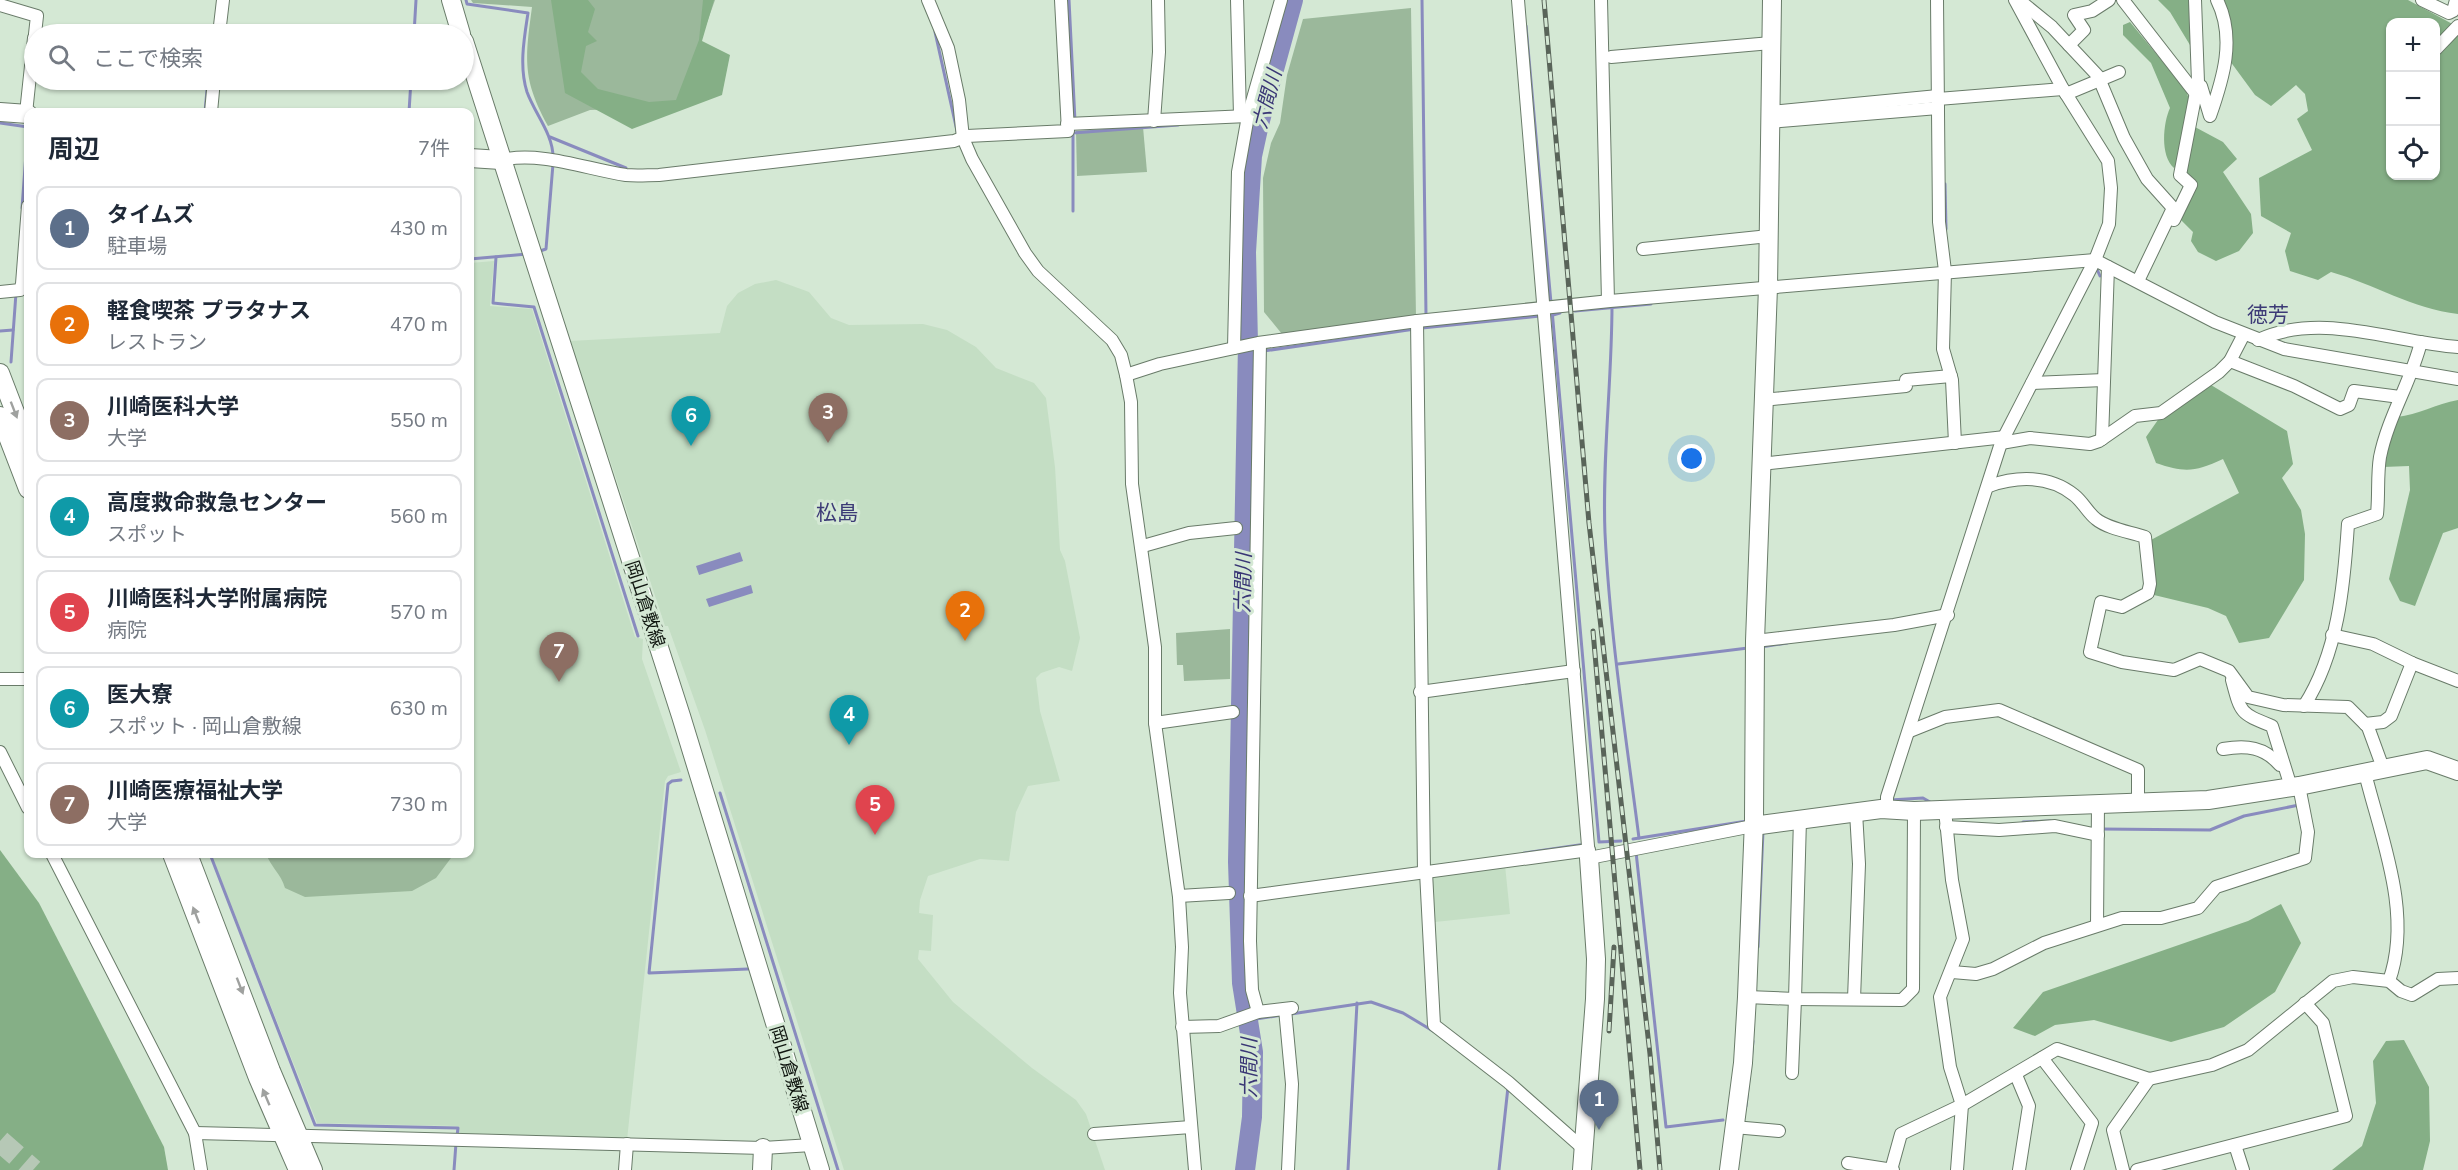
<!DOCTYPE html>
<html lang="ja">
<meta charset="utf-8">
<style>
:root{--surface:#fff;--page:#f6f6f7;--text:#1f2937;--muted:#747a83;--line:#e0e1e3;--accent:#b45309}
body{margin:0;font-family:"Nunito Sans","Noto Sans JP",sans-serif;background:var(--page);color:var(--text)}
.controls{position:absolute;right:18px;top:18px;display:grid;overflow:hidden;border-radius:12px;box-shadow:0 2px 4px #0004}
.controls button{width:54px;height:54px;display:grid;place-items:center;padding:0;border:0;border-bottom:2px solid var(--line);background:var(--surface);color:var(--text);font:30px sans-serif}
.you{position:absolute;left:1692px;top:459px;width:21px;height:21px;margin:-15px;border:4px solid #fff;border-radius:50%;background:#1a73e8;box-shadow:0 0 0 9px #1a73e833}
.badge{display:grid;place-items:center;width:39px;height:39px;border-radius:50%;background:var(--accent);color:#fff;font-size:20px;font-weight:700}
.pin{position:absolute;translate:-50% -50px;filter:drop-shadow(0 2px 3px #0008)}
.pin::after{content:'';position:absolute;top:32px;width:21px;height:18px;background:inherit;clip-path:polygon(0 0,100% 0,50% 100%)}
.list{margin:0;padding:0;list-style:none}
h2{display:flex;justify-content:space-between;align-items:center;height:78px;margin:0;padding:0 24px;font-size:26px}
h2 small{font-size:20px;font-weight:400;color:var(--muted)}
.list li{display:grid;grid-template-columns:39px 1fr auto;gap:18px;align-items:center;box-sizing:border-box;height:84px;margin:0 12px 12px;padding:0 12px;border:2px solid var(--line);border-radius:12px}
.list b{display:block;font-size:22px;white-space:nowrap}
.list p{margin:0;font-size:20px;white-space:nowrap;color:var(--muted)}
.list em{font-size:20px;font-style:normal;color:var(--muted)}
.icon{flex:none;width:33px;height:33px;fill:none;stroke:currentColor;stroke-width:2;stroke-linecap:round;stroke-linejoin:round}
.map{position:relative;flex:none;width:2458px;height:1170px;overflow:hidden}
.search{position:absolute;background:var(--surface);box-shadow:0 2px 4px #0004;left:24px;top:24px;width:450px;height:66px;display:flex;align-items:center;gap:15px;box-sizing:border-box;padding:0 21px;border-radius:33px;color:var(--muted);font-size:22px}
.panel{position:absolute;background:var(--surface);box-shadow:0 2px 4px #0004;left:24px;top:108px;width:450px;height:750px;border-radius:12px}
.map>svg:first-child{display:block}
.built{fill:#c4dec4}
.green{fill:#9bb89b}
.forest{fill:#85af86;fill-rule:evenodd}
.water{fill:#898bbe}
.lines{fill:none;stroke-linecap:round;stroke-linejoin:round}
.stream{stroke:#898bbe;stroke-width:3}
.river{stroke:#898bbe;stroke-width:20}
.highway-tunnel{stroke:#b6c8b6;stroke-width:22;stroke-dasharray:22 11;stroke-linecap:butt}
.street-casing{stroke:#697b69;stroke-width:14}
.secondary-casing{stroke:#697b69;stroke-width:20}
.street{stroke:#fff;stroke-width:12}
.secondary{stroke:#fff;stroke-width:18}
.rail-casing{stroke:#596459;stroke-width:5}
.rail{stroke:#d4e8d4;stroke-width:3;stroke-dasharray:9;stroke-linecap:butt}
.oneway{fill:#9fa19f}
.labels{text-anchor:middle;stroke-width:6;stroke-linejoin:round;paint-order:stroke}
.street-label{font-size:18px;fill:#0f150f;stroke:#d4e8d4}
.water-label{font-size:20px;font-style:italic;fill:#393675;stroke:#d4e8d4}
.quarter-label{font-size:21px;fill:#3c3a76;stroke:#d4e8d4}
</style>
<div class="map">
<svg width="2458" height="1170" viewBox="0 0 2458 1170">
<rect width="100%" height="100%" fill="#d4e8d4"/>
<g class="built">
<path d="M494 261 490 306 532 309 635 637 643 639 642 659 681 772 668 776 665 781 627 1140 459 1135 458 1126 317 1123 211 854H470V263Z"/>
<path d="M776 280 809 292 831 318 849 325 923 324 947 330 976 347 996 368 1034 383 1046 398 1055 467 1060 550 1065 561 1080 638 1072 671 1059 667 1041 673 1036 678 1040 711 1060 781 1028 786 1016 812 1009 861 980 859 928 876 920 900 919 913 933 915 931 951 919 950 918 959 953 1002 1032 1068 1076 1100 1086 1114 1105 1170H844L705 730 668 626H665L609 457 597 429 570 341 720 333 727 306 738 293 755 284Z"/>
<path d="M1505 865 1510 914 1435 922 1431 875Z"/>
</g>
<g class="green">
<path d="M471 0H715L677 107 590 110 548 126C522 79 525 59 532 7L473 3Z"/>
<path d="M1411 8 1416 317 1282 334 1264 312 1263 178 1271 143 1280 123 1287 75 1303 19Z"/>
<path d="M1143 127 1147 172 1077 176 1076 131Z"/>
<path d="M1230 629V679L1184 681 1183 665H1177L1176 633Z"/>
<path d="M266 854H454L436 878 412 891 305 897 285 888C281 874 271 867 266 854Z"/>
</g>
<g class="forest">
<path d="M551 0H588L595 9 588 32 597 41 586 46 581 72 598 89 649 102 676 100 699 40 703 0H714L702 41 730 55 722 95 632 129 565 93Z"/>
<path d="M2158 0H2188L2191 5 2193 50 2170 12Z"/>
<path d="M2223 0H2408L2458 27V314C2413 309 2374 284 2331 272L2318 280 2290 271 2285 251 2291 233 2261 216 2259 178 2312 150 2297 119 2308 111 2305 94 2296 85 2271 106 2255 95 2230 61ZM2390 22H2436V176H2390Z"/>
<path d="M2130 22 2186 90 2190 103 2178 164 2174 168C2160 156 2163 123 2170 108L2151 63 2123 35V25Z"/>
<path d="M2195 127 2223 142 2237 159 2223 172 2251 214 2253 233 2239 251 2216 261 2198 252 2191 241 2193 232 2179 218 2196 185 2184 172Z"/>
<path d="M2211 385 2287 431 2293 464 2282 478 2301 510 2305 534 2304 580 2269 638 2239 643 2226 616 2208 608 2154 595 2149 541 2239 493 2223 459C2195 472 2185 473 2156 463L2146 437 2160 417Z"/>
<path d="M2458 400V528L2443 533 2415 606 2400 601 2389 579 2410 490 2409 466 2383 467 2397 417C2418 415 2436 404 2458 400Z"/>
<path d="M0 850 39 903 164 1147 168 1170H0Z"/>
<path d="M2281 904 2301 943 2275 992 2224 1027 2171 1042 2094 1020 2055 1025 2035 1036 2013 1028 2043 992 2248 921Z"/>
<path d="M2404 1040 2429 1087 2430 1141 2423 1170H2332L2362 1146 2376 1103 2373 1061 2386 1041Z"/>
</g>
<g class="water">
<path d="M740 552 743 561 699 575 696 566Z"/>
<path d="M751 585 753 593 709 607 706 599Z"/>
</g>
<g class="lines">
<g class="stream">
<path d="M466 0 467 4 528 13C524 39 519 67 527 92 535 114 553 134 553 157"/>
<path d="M1069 0 1075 121"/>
<path d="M1422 0 1426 316"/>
<path d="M1526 26 1551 303"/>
<path d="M935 32 957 131"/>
<path d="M414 34 416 0"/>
<path d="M205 112 207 90"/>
<path d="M409 112 411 80"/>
<path d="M1250 120 1259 122"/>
<path d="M0 123 28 127 22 208"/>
<path d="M550 137 626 168"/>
<path d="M1945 184 1946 229"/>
<path d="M1073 211V133L1178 125"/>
<path d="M540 251 546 249 553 164"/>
<path d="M496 257 493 303 534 307 638 636"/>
<path d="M470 259 527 254"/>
<path d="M2096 267 2100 276"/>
<path d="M1612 305C1612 381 1602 457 1605 533 1610 635 1626 737 1639 838"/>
<path d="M1552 310 1599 842 1621 841"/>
<path d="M1575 311 1651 304"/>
<path d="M1553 315 1560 313"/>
<path d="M1422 328 1540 316"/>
<path d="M0 331 13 330"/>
<path d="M1264 351 1415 329"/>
<path d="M1248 354 1258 352"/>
<path d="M11 362 16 293"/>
<path d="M1761 647 1787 643"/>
<path d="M1618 664 1748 648"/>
<path d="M681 780 672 781 668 784 649 973 748 969"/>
<path d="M720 793 838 1170"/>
<path d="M1890 800 1923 798 1930 802"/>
<path d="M2023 822 2050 821"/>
<path d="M2100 829 2210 830 2244 816 2299 805"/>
<path d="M1633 839 1747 821"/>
<path d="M1636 852 1666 1127 1723 1120"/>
<path d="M1524 853 1586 844"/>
<path d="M210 854 315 1125 458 1128 457 1136"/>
<path d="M1239 892 1247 891"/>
<path d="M1758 947 1763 831"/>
<path d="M1291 1014 1371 1002 1403 1013 1433 1031"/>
<path d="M1250 1020 1282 1015"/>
<path d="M1746 1106 1753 1041"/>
<path d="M454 1170 456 1143"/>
<path d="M1348 1170 1357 1003"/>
<path d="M1499 1170 1508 1087"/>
</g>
<path class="river" d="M1245 1170 1252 1117 1253 1052 1242 983 1238 862 1248 344 1246 252 1252 156 1259 124 1293 0"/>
<path class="highway-tunnel" d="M0 1141 33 1170"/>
<g class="street-casing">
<g id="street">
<path d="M928 0 948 48 959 100 963 138 972 159 1025 253 1038 271 1112 340 1121 355 1126 375 1131 402 1132 484 1155 647V723L1179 897 1182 947 1180 993 1195 1170"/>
<path d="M1237 0 1240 115"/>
<path d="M1518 0 1589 858 1753 826"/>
<path d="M1601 0 1608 301"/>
<path d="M1937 0 1939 222 1945 271 1943 349 1952 380 1955 443"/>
<path d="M2019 0 2052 27 2098 76 2124 138 2147 179 2173 208 2138 281"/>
<path d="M2123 0 2196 94"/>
<path d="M2422 0 2449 13 2453 11 2456 0"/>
<path d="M0 5 37 16 35 34"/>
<path d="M219 34 223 0"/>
<path d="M2069 45 2084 30 2074 15 2092 11 2109 0"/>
<path d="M2436 49 2458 26"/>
<path d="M1611 57 1771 43"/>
<path d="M2201 86 2210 116C2223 79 2236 38 2217 0"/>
<path d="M2066 94 2119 72"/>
<path d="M1938 99 2063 89"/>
<path d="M211 112 214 80"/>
<path d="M1770 112 1938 96"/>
<path d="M26 113 34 38"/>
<path d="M1154 121 1159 52 1158 0"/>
<path d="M1770 122 1938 108"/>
<path d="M1067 124 1248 116"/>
<path d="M501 160C541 151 586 169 626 175 637 176 648 175 659 175L954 141 967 136 1068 131 1061 0"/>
<path d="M2174 220 2191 185 2180 175 2198 82 2195 0"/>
<path d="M1643 249 1769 236"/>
<path d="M0 292 20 290 22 284 28 206"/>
<path d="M1417 321 1424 872"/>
<path d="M2258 340C2321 311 2392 342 2458 347"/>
<path d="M1234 348 1238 172 1248 116 1281 0"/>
<path d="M2230 361 2294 386 2340 409 2349 405 2354 391 2400 397"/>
<path d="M1126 375 1160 364 1258 343 1417 321 1610 301 2095 260 2215 322 2284 349 2458 379"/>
<path d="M2032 383 2104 380"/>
<path d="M1763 400 1906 386V380L1951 376"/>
<path d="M2102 439 2108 267"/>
<path d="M2001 443 2030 438 2090 444 2099 441 2135 416 2161 413 2219 372 2230 361 2244 334"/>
<path d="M1761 464 2005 437"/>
<path d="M1989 486C2017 476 2049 475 2074 495 2083 502 2088 513 2096 519 2108 529 2131 532 2145 537L2150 584 2148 593 2122 607 2101 602 2090 652 2122 662 2174 670 2200 659 2229 671 2248 697 2283 705 2348 707 2368 727 2383 768"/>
<path d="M1143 546 1189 533 1236 528"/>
<path d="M2332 635 2373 644 2412 663"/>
<path d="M1755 641 1894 625 1948 615"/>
<path d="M0 679H28"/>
<path d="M2232 680C2241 714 2240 713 2272 726L2291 787"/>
<path d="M1420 692 1574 671"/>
<path d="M2304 706C2338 653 2344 586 2348 524L2377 514C2379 495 2377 475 2380 457 2388 417 2411 382 2421 342"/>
<path d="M1155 723 1233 712"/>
<path d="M2365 724 2383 722 2391 716 2412 663 2458 681"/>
<path d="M1910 731 1945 717 1999 710 2138 770V803"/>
<path d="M2223 749C2247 745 2264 747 2280 765"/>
<path d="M0 752 28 808"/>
<path d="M2365 773C2381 838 2413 914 2389 981"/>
<path d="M1887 808V797L2001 443 2095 260 2109 224 2111 188 2108 161 2063 89 2015 0"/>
<path d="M1945 810 1952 880 1963 939 1940 997 1950 1067 1962 1105 1957 1170"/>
<path d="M1800 819 1795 999 1902 1000 1913 989 1914 811"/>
<path d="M1946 827 1999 830 2055 826 2098 835"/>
<path d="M52 854 195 1133 201 1170"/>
<path d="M1426 872 1434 1025 1508 1082 1585 1150"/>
<path d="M1179 896 1229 893"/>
<path d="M1250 896 1589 850"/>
<path d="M2097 925 2098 804"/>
<path d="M1952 972 1976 974 1993 969 2044 943 2122 918H2161L2198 908 2216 887 2305 858 2308 832 2299 786"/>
<path d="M1747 997 1795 999 1792 1073"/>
<path d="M1854 999 1859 864 1856 812"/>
<path d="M1285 1009 1292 1084 1288 1170"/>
<path d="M1258 1012 1252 990 1250 941 1260 343"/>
<path d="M1182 1027 1219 1026 1258 1012 1292 1008"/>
<path d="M2042 1058 2092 1123 2077 1170"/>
<path d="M2016 1075 2029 1106 2019 1170"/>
<path d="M1734 1127 1779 1131"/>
<path d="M195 1133 763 1148 812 1145"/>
<path d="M1094 1134 1191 1127"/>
<path d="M2235 1145 2243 1170"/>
<path d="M1848 1163 1893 1170"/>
<path d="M625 1170 627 1144"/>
<path d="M1891 1170 1901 1134 1962 1105 2057 1049 2149 1079 2212 1065 2248 1050 2333 981 2353 977 2389 981 2401 991 2412 995 2438 979 2458 978"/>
<path d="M2123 1170 2113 1130 2149 1079"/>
<path d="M2137 1170 2346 1116 2323 1023 2305 1003"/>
</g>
</g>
<g class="secondary-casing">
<g id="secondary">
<path d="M451 0 461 34"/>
<path d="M464 41 681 716 820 1170"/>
<path d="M0 112 28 114"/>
<path d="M470 158 501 160"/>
<path d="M0 373 28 446"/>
<path d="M0 416 28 489"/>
<path d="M1753 826 1881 809 1914 811 2208 800 2299 786 2427 760 2458 771"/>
<path d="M172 854 258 1078 298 1170"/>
<path d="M188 854 271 1071 313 1170"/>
<path d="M762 1170 763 1148"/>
<path d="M1582 1170 1595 999 1596 959 1589 858"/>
<path d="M1729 1170 1743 1063 1747 997 1754 820 1755 641 1768 287 1772 0"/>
</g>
</g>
<use href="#street" class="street"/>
<use href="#secondary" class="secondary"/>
<g class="rail-casing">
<g id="rail">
<path d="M1544 0 1589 523 1650 1054 1660 1170"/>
<path d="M1593 631 1640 1170"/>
<path d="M1609 1031 1614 947"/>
</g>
</g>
<use href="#rail" class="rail"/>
</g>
<defs><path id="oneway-solid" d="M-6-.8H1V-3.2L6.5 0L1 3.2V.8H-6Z" transform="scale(1.5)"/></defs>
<g class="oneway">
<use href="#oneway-solid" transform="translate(14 410) rotate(69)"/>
<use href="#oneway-solid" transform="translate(196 915) rotate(-111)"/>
<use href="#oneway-solid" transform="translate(240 986) rotate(69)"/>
<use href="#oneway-solid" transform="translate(266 1097) rotate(-113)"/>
</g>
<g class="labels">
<g class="street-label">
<text transform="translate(645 604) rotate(72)" y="6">岡山倉敷線</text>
<text transform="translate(789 1069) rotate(73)" y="6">岡山倉敷線</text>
</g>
<g class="water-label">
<text transform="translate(1267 99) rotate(-75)" y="7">六間川</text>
<text transform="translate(1243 583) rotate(-89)" y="7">六間川</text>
<text transform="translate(1249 1068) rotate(-90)" y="7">六間川</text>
</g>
<g class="quarter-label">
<text x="2268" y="322">徳芳</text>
<text x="837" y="520">松島</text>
</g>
</g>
</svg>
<div class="controls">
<button>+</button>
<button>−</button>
<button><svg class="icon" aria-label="locate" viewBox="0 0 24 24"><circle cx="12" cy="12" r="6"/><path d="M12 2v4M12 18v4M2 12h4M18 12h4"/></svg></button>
</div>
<div class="you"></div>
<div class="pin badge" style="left:1599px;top:1130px;background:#5c6f8a">1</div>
<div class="pin badge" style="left:965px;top:641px;background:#e8710a">2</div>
<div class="pin badge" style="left:828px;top:443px;background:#8d6e63">3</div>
<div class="pin badge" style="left:849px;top:745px;background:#0f9aa8">4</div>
<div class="pin badge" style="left:875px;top:835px;background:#e0444e">5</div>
<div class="pin badge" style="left:691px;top:446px;background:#0f9aa8">6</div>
<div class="pin badge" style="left:559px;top:682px;background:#8d6e63">7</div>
<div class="search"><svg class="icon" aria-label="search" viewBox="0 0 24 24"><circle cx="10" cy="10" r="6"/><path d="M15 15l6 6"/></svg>ここで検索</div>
<section class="panel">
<h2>周辺<small>7件</small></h2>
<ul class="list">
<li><span class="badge" style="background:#5c6f8a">1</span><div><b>タイムズ</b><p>駐車場</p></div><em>430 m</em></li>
<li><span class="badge" style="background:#e8710a">2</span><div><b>軽食喫茶 プラタナス</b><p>レストラン</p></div><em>470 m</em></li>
<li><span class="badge" style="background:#8d6e63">3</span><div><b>川崎医科大学</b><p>大学</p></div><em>550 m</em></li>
<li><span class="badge" style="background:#0f9aa8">4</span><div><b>高度救命救急センター</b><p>スポット</p></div><em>560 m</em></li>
<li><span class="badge" style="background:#e0444e">5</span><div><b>川崎医科大学附属病院</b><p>病院</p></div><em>570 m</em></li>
<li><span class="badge" style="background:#0f9aa8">6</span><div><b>医大寮</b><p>スポット · 岡山倉敷線</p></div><em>630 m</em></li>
<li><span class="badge" style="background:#8d6e63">7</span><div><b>川崎医療福祉大学</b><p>大学</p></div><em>730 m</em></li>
</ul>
</section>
</div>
